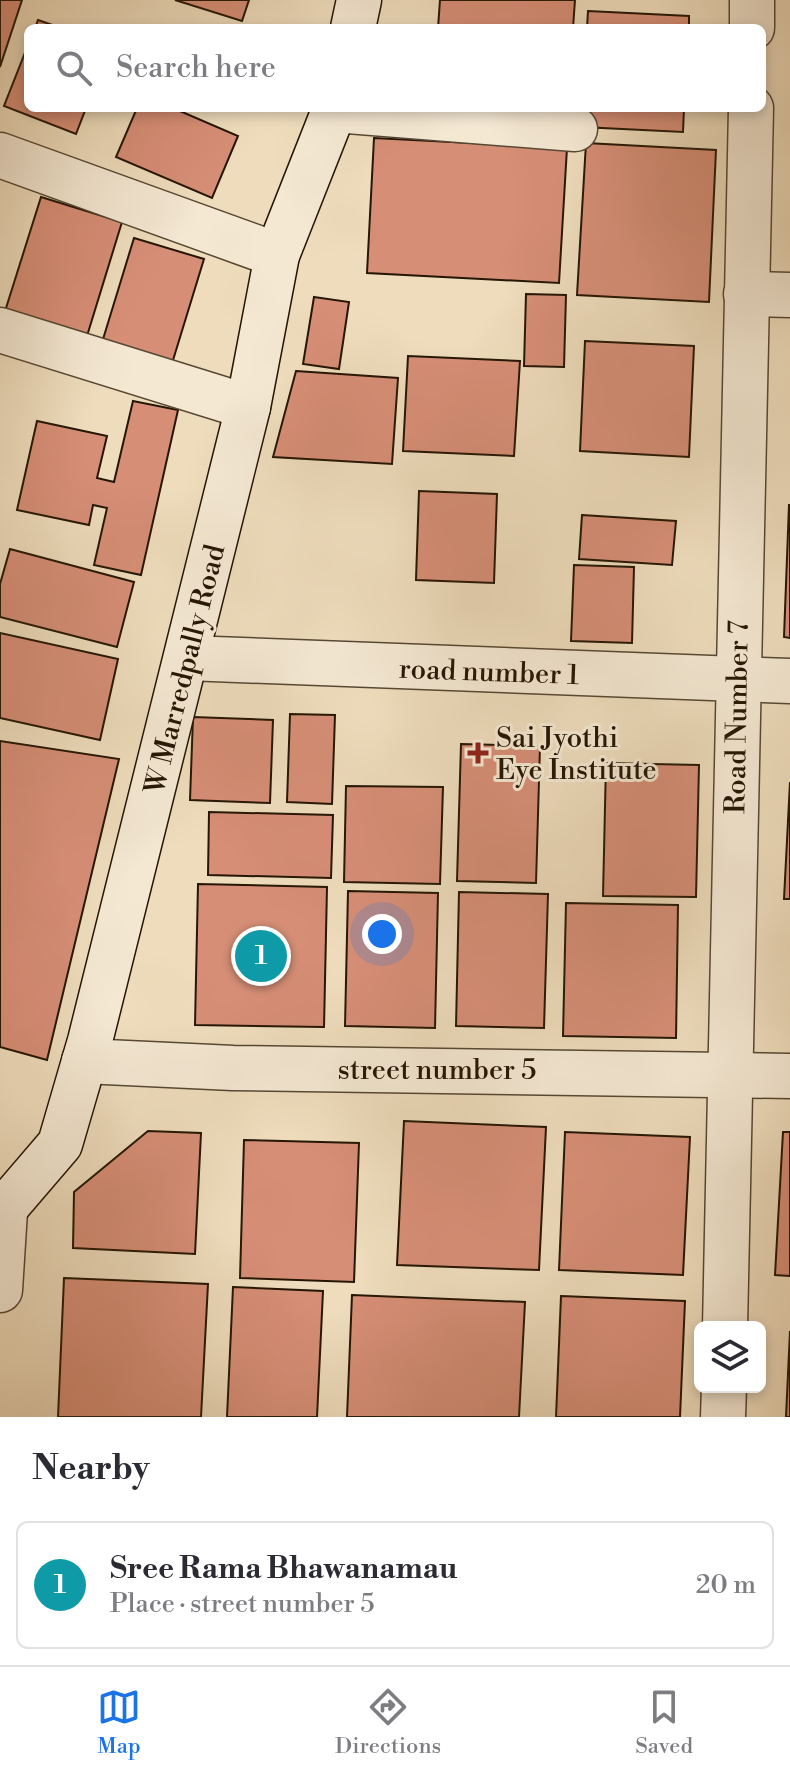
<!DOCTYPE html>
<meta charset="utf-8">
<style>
:root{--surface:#fff;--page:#f7f7f7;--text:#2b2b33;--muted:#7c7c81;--line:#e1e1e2;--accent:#1a73e8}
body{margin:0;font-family:"Libre Bodoni",serif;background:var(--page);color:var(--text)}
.controls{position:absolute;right:24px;bottom:24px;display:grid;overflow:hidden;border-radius:12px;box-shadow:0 4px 12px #0003}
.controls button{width:72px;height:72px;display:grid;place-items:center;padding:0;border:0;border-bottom:2px solid var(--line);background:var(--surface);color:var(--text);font:40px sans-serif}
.you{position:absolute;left:382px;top:934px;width:28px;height:28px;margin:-20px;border:6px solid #fff;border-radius:50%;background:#1a73e8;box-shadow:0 0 0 12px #1a73e833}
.badge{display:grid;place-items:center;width:52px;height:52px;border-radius:50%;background:var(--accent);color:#fff;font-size:26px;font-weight:700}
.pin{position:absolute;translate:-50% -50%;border:4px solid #fff;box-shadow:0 2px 8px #0006}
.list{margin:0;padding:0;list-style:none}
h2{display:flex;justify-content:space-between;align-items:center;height:104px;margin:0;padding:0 32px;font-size:34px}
h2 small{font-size:26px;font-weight:400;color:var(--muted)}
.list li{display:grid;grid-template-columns:52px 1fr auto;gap:24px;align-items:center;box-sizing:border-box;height:128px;margin:0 16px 16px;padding:0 16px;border:2px solid var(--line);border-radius:12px}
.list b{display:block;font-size:30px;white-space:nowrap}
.list p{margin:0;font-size:26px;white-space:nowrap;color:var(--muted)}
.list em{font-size:26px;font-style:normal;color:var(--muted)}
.icon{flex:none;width:44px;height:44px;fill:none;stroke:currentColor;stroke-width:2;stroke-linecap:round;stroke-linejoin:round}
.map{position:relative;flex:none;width:790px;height:1417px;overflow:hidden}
.search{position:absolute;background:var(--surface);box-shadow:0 4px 12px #0003;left:24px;right:24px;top:24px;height:88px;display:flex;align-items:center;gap:20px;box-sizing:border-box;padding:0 28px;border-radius:12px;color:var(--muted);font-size:30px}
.sheet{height:248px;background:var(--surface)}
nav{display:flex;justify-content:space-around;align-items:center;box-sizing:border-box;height:112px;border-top:2px solid var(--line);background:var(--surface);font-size:22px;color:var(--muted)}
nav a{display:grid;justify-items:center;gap:4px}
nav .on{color:var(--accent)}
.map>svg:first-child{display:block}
.building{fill:#d68e76;stroke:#251605;stroke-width:2}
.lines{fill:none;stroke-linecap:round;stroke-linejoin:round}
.minor-casing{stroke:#574833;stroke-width:47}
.secondary-casing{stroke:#251605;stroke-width:47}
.minor{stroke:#f4e8d3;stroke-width:44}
.secondary{stroke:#f4e8d3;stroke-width:44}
.poi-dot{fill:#8f2418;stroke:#f4e8d3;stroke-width:3}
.labels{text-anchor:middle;stroke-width:6;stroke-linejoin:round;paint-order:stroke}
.street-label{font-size:28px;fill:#251605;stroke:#f4e8d3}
.poi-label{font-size:28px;fill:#251605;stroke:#f4e8d3;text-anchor:start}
</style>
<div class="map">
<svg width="790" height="1417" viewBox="0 0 790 1417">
<rect width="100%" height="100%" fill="#eedcbc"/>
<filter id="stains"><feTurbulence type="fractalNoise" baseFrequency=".0025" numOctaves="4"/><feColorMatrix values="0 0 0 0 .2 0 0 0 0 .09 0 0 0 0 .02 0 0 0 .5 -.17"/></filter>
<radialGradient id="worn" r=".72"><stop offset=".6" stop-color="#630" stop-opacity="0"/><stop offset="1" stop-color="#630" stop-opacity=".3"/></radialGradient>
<g class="building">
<path d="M0 0H22L0 67Z"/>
<path d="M175 0H249L242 21Z"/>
<path d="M440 0H575L573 28H438Z"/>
<path d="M588 11 689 16V28H587Z"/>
<path d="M38 20 61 28H35Z"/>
<path d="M28 45V108H86L76 134 4 106Z"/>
<path d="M137 108H173L238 136 212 198 116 157Z"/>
<path d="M583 108H684L683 132 582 127Z"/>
<path d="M374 138 567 148 559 283 367 273Z"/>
<path d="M586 143 716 150 709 302 577 295Z"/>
<path d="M41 197 122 222 83 349 1 324Z"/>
<path d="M134 238 204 259 170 370 100 349Z"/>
<path d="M526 294 566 295 564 367 524 366Z"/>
<path d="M314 297 349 302 339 369 303 364Z"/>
<path d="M585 341 694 346 689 457 580 451Z"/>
<path d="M408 356 520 361 514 456 403 451Z"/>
<path d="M296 371 398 378 392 464 273 457Z"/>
<path d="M133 401 178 410 141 575 94 565 107 508 93 505 89 525 17 510 37 421 107 436 97 478 114 482Z"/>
<path d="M419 491 497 494 494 583 416 580Z"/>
<path d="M789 505H790V638L784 637Z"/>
<path d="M582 515 676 521 672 565 579 559Z"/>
<path d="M10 549 134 582 117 647 0 617V584Z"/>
<path d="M574 565 634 567 632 643 571 641Z"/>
<path d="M0 633 118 659 100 740 0 718Z"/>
<path d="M290 714 335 715 332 804 287 802Z"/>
<path d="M193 717 273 720 270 803 190 800Z"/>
<path d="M0 741 119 759 47 1060 0 1047Z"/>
<path d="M461 744 540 746 536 883 457 881Z"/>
<path d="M606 763 699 765 696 897 603 896Z"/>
<path d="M790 782V899H784Z"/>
<path d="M346 786 443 787 440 884 344 882Z"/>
<path d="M209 812 333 815 331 878 208 875Z"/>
<path d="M198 884 327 887 324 1027 195 1025Z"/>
<path d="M348 891 438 893 435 1028 345 1026Z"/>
<path d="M459 892 548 894 544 1028 456 1026Z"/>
<path d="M566 903 678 905 676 1038 563 1036Z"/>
<path d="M404 1121 546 1127 539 1270 397 1265Z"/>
<path d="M148 1131 201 1133 195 1254 73 1248 74 1192Z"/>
<path d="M565 1132 690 1137 683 1275 559 1270Z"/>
<path d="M783 1132H790V1276L775 1275Z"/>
<path d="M244 1140 359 1143 354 1282 240 1278Z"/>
<path d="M64 1278 208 1284 201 1417H58Z"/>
<path d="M233 1287 323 1291 317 1417H227Z"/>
<path d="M352 1295 525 1302 519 1417H347Z"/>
<path d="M561 1296 685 1301 680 1417H556Z"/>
<path d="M790 1331V1417H786Z"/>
</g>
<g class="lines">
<g class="minor-casing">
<g id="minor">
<path d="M752 28V0"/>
<path d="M335 110 575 129"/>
<path d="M0 155 277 255"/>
<path d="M746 294 790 295"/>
<path d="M0 330 248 407"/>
<path d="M187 658 790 681"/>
<path d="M84 1061 233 1068 790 1076"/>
<path d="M0 1290 5 1211"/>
<path d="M725 1327 751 108"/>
<path d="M723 1417 724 1387"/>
</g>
</g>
<g class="secondary-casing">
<g id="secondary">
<path d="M353 28 359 0"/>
<path d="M0 1214 60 1144 90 1041 248 407 277 255 335 108"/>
</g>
</g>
<use href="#minor" class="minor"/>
<use href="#secondary" class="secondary"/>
</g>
<path class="poi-dot" d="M474 741h8v8h8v8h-8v8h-8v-8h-8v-8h8z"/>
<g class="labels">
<g class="street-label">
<text transform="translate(184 669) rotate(-76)" y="10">W Marredpally Road</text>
<text transform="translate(489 671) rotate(2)" y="10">road number 1</text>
<text transform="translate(736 717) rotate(-89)" y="10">Road Number 7</text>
<text x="437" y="1079">street number 5</text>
</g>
<g class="poi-label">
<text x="496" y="747">Sai Jyothi<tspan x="496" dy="32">Eye Institute</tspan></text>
</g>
</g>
<rect width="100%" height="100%" filter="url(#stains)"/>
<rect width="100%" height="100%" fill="url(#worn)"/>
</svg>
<div class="controls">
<button><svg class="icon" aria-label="layers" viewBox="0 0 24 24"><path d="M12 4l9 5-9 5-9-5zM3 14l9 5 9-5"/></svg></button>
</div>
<div class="you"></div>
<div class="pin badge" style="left:261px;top:956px;background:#0f9aa8">1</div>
<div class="search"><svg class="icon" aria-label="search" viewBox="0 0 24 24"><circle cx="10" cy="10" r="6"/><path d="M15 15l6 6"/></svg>Search here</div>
</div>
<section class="sheet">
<h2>Nearby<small></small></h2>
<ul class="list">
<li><span class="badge" style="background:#0f9aa8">1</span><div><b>Sree Rama Bhawanamau</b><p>Place · street number 5</p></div><em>20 m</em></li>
</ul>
</section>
<nav>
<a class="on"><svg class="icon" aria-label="map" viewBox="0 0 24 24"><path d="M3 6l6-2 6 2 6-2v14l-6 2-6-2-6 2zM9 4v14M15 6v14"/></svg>Map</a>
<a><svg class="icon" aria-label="directions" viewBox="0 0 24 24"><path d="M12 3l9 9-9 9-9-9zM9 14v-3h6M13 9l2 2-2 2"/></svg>Directions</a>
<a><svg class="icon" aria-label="saved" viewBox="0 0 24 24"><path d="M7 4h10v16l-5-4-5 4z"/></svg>Saved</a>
</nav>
